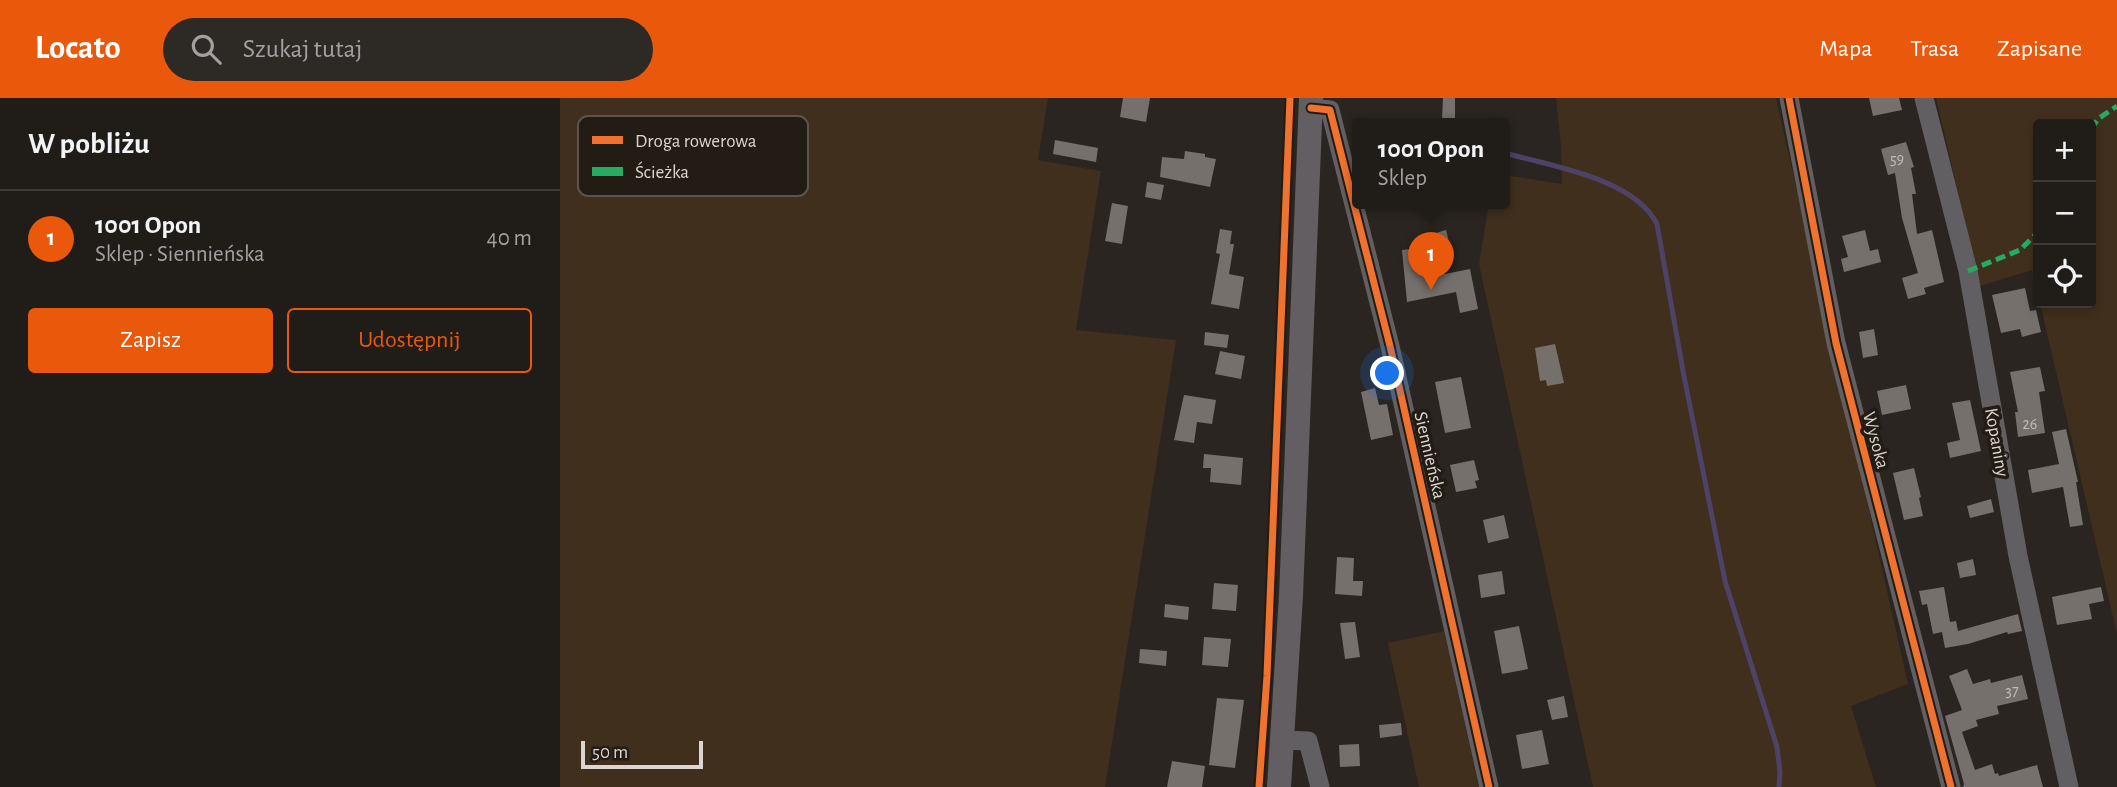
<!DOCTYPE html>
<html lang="pl">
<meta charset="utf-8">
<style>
:root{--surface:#201c18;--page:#2d2925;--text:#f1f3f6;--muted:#a2a1a2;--line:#3d3a37;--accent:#ea580c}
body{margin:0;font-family:"Alegreya Sans",sans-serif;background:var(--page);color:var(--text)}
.controls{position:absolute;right:21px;top:21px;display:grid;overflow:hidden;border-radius:7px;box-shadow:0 4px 10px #0003}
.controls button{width:63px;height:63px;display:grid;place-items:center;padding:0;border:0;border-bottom:2px solid var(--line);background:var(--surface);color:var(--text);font:35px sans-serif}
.scale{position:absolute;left:21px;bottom:18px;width:122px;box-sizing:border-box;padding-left:7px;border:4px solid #dbd6d1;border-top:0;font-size:19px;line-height:24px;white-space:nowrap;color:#dbd6d1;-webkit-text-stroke:5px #231c14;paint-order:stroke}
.you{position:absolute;left:828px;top:276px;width:24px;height:24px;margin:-18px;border:5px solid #fff;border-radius:50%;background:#1a73e8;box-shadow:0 0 0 10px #1a73e833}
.badge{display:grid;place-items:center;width:46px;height:46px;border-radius:50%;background:var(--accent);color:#fff;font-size:23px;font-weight:700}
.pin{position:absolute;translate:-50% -58px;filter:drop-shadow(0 2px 4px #0008)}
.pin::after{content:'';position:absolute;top:37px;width:24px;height:21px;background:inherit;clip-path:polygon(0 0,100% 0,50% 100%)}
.popup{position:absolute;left:792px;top:20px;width:158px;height:91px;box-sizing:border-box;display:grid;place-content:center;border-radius:7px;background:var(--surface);filter:drop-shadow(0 2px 5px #0005);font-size:23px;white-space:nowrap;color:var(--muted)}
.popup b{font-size:26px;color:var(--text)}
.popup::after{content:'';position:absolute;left:50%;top:100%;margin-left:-14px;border:14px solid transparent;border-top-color:var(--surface)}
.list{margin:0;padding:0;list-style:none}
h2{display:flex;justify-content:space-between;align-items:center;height:91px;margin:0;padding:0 28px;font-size:30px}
h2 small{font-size:23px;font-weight:400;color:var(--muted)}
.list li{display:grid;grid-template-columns:46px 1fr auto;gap:21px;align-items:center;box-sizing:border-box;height:98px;padding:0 28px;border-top:2px solid var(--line)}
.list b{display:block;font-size:26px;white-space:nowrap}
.list p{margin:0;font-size:23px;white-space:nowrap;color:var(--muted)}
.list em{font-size:23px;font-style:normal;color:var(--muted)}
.actions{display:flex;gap:14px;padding:21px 28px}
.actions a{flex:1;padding:16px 0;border:2px solid var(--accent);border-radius:7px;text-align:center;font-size:24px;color:var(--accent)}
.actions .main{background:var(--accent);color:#fff}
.icon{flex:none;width:38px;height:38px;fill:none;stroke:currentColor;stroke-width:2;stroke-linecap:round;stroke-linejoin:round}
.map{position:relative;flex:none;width:1557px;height:689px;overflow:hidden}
header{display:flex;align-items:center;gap:42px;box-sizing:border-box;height:98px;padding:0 35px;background:var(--accent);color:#fff}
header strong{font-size:33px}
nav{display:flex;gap:38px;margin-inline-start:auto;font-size:24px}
.search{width:490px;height:63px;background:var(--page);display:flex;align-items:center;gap:18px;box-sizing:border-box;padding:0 24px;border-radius:38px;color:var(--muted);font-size:26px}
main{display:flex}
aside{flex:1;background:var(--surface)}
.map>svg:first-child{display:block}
.green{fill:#402f1c}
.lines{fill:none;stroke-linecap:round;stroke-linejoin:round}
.stream{stroke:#4f4267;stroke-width:5}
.building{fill:#75706c}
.minor{stroke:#615f61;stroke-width:19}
.major{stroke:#635e61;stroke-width:24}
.quiet{stroke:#26ab63;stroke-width:5;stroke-dasharray:10 5;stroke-linecap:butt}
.cycleway-casing{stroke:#231c14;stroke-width:11}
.cycleway{stroke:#ef722f;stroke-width:7}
.labels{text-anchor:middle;stroke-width:7;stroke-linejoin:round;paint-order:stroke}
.number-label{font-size:16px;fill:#c2bcb8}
.street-label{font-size:19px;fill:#dbd6d1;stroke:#231c14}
.key{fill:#231c14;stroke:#5a544d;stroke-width:2}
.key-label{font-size:19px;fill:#dbd6d1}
</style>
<header>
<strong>Locato</strong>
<div class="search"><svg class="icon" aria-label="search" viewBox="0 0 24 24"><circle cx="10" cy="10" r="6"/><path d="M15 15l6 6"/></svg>Szukaj tutaj</div>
<nav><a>Mapa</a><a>Trasa</a><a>Zapisane</a></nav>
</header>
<main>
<aside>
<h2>W pobliżu<small></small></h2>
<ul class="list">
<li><span class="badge">1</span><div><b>1001 Opon</b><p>Sklep · Siennieńska</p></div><em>40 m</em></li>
</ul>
<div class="actions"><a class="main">Zapisz</a><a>Udostępnij</a></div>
</aside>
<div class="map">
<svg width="1557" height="689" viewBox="0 0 1557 689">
<rect width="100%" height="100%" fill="#2a2520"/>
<g class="green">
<path d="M0 0H488L478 62 541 73 516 232 616 242 545 689H0Z"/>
<path d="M996 0H1216L1348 586 1291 608 1316 689H1033L919 166 929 106H945V77L1002 86 1001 48Z"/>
<path d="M1376 0H1557V536L1480 205H1531V26H1478V197L1472 172 1420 188Z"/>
<path d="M884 533 919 689H859L828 545Z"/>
</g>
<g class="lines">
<path class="stream" d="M945 55C990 68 1074 80 1097 126L1123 273 1165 483 1217 649 1220 674 1219 689"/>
</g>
<g class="building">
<path d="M563 0H590L586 24 560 19Z"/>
<path d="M883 0H895V21H882Z"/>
<path d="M1309 0H1339L1342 12 1313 18Z"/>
<path d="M495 42 538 50 536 64 493 56Z"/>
<path d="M1346 44 1354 69 1351 70 1356 96H1352L1357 136 1372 132 1384 184 1364 190 1366 196 1348 201 1342 180 1358 175 1342 120 1335 75 1328 77 1321 51Z"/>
<path d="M625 53 645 56V59L656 61 650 89 600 79 602 59 624 61Z"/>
<path d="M587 84 604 87 601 102 585 99Z"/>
<path d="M552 105 568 108 562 146 545 143Z"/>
<path d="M660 131 672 133 670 146H674L669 176 684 179 679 211 651 206 660 156 656 155Z"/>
<path d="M886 132 890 148 870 154 866 138Z"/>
<path d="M1305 132 1310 153 1318 151 1321 164 1284 174 1281 161 1288 159 1282 138Z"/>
<path d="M867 149 870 179 910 171 918 211 900 215 896 194 847 204 842 152Z"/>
<path d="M1465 190 1470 213 1476 212 1481 234 1462 239 1460 231 1441 235 1432 197Z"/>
<path d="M1314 231 1318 257 1303 260 1299 234Z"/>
<path d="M645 234 669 237 667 250 644 247Z"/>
<path d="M995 246 1004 285 987 288 986 282 980 283 975 250Z"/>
<path d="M660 253 685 258 681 281 655 276Z"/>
<path d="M1480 269 1485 293 1479 294 1485 335 1458 339 1455 314H1458L1450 274Z"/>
<path d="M901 279 911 330 885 335 875 284Z"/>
<path d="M1346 287 1351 311 1322 317 1317 293Z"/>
<path d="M815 290 819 307 827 306 833 337 811 342 801 294Z"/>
<path d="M624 297 656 302 652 326 637 324 634 345 614 342Z"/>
<path d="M1410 302 1421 353 1390 360 1387 345 1400 342 1392 305Z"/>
<path d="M1506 331 1518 384H1516L1523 427 1510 429 1503 389 1472 395 1468 372 1499 366 1492 334Z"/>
<path d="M644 356 683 360 681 387 650 384 651 370H643Z"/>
<path d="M914 362 919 382 915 383 917 390 896 394 890 367Z"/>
<path d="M1354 370 1361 399 1359 400 1363 418 1344 422 1333 375Z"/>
<path d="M1431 401 1434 414 1410 420 1407 408Z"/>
<path d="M944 417 949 440 928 445 923 422Z"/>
<path d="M777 459 794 460 793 483H803L802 498 775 496Z"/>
<path d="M1413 461 1416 477 1400 480 1397 465Z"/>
<path d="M942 473 945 496 921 500 918 477Z"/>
<path d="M654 485 678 487 676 513 652 511Z"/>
<path d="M1384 489 1390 524 1396 523 1398 533 1458 516 1462 533 1448 536 1447 534 1408 546 1385 550 1382 534 1373 536 1367 506 1362 507 1359 493Z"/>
<path d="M1541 489 1544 503 1529 506 1532 521 1497 527 1492 499Z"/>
<path d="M605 506 629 509 628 522 604 519Z"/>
<path d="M795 524 800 559 785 561 780 525Z"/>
<path d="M959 528 968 571 942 576 934 533Z"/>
<path d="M644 539 671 541 668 569 642 567Z"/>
<path d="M580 551 607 553 606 568 579 565Z"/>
<path d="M1407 571 1413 586 1430 581 1431 585 1462 577 1468 601 1437 608 1439 616 1416 622 1418 628 1402 634 1415 672 1432 666 1435 676 1438 675 1439 678 1477 667 1483 689H1403L1404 686 1385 618 1402 612 1389 578Z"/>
<path d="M1004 598 1008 619 992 622 987 602Z"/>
<path d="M657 600 684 602 675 670 649 667Z"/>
<path d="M841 625 842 637 820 640 819 627Z"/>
<path d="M982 632 989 666 962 671 956 637Z"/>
<path d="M799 646 800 668 780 669 779 647Z"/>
<path d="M612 663 645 668 642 689H607Z"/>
</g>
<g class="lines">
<g class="minor">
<path d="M1229 0 1276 245 1391 689"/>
<path d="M1364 0 1408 173 1458 458 1509 689"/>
<path d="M751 10 770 12 830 248 929 689"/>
<path d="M723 642 748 643 760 689"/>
</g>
<path class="major" d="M719 689 731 498 751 0"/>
<g class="quiet">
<path d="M1531 31 1538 21 1557 8"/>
<path d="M1408 173 1460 152 1478 134"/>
</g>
<g class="cycleway-casing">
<g id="cycleway">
<path d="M1229 0 1276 245 1391 689"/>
<path d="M751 10 770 12 830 248 929 689"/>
<path d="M699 689 707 578 730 0"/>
</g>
</g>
<use href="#cycleway" class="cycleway"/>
</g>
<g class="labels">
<g class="number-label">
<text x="1337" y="66">59</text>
<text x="1470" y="331">26</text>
<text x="1452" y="598">37</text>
</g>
<g class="street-label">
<text transform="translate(1317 342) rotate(75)" y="7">Wysoka</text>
<text transform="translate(1438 344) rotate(80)" y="7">Kopaniny</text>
<text transform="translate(871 357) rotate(77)" y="7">Siennieńska</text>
</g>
</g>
<rect x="18" y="18" width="230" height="80" rx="10" class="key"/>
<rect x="32" y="38" width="31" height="8" fill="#ef722f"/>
<rect x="32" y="69" width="31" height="9" fill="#26ab63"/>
<g class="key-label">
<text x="75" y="49">Droga rowerowa</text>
<text x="75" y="80">Ścieżka</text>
</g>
</svg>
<div class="controls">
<button>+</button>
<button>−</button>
<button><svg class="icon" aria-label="locate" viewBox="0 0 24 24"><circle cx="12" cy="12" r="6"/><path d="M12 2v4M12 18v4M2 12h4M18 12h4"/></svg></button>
</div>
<div class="scale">50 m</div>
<div class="you"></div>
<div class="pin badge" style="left:871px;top:192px">1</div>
<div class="popup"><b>1001 Opon</b>Sklep</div>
</div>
</main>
